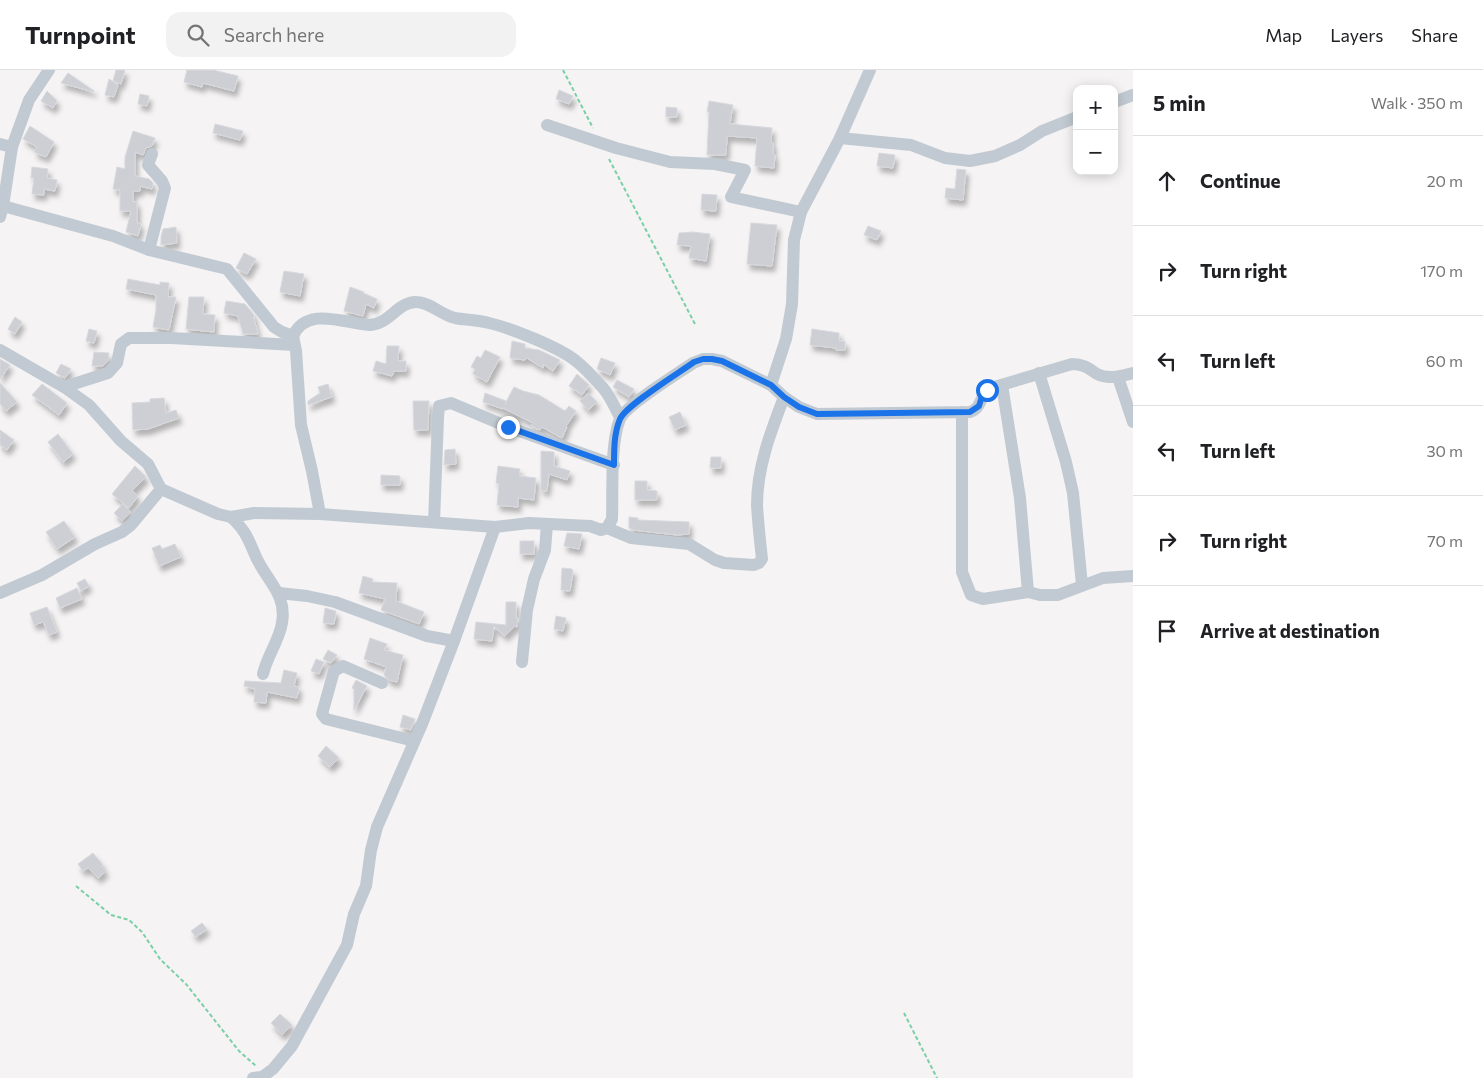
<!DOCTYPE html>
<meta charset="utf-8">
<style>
:root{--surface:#fff;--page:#f2f2f2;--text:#202124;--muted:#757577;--line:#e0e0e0}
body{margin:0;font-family:Commissioner,sans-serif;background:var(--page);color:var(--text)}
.controls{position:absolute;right:15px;top:15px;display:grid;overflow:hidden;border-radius:10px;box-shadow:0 2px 12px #0003}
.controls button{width:45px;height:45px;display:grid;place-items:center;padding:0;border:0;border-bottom:1px solid var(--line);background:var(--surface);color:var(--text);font:25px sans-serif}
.stop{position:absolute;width:15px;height:15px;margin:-11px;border:4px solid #1a73e8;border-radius:50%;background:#fff}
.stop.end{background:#1a73e8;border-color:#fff;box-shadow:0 1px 5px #0008}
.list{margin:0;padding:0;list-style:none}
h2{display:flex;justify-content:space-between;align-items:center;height:65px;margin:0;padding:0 20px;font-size:21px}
h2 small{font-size:16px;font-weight:400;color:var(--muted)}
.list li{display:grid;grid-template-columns:32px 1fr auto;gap:15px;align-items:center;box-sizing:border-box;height:90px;padding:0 20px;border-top:1px solid var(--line)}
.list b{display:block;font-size:19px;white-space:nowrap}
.list em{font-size:16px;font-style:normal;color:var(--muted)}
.icon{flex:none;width:28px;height:28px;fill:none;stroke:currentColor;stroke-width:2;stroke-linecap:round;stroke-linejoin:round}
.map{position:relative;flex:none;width:1133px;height:1008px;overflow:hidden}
header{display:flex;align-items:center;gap:30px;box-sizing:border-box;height:70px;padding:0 25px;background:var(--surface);border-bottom:1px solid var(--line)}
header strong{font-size:24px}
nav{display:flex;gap:28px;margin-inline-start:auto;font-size:18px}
.search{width:350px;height:45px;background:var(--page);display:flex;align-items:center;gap:12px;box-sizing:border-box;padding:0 18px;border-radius:15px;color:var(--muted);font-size:19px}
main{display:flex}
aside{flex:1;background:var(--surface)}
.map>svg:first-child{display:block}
.building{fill:#cdcfd5;stroke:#d7d9de;filter:url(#shadow)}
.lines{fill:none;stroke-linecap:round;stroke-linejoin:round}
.path{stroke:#7ad0a6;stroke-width:2;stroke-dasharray:4 2.5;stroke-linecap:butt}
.street{stroke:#c1cad2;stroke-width:12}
.route{stroke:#1a73e8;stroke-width:6}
</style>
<header>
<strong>Turnpoint</strong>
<div class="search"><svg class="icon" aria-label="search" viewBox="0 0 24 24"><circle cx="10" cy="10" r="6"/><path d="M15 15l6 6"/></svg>Search here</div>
<nav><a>Map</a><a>Layers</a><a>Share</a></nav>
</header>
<main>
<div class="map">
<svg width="1133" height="1008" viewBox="0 0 1133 1008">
<defs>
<filter id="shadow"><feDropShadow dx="3" dy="5.5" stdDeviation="2.5" flood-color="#0004"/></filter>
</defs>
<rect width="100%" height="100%" fill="#f5f3f3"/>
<g class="building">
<path d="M116 0H125L121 14 113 11Z"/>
<path d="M187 0H213L238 6 234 21 203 13 202 17 184 12Z"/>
<path d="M68 3 94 21V22L61 13Z"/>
<path d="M109 9 118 15 114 27 105 25Z"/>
<path d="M559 20 573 26 569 34 556 29Z"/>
<path d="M47 21 57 31 53 38 41 31Z"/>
<path d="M140 24 149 26 147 36 138 34Z"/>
<path d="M709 31 733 35 730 54 772 58 771 72 773 73V84L775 85 774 98 755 96 757 68 727 66 726 85H707L709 42H707Z"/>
<path d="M666 37 677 38V47H666Z"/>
<path d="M215 54 243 61 240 70 213 63Z"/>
<path d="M30 56 54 72 46 87 34 82 37 77 23 69Z"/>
<path d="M133 61 155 68 152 76 146 78 143 85 135 82V106L149 109 153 113 152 119 140 116V121H133V132H137V153L141 154 138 166 126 162 131 141H120V120L113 119 117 97 125 99V87Z"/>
<path d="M879 83 895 85 893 98 877 96Z"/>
<path d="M32 97 48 99 47 108 57 110 55 121 44 119V125L32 124 34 108H31Z"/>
<path d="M957 99 966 100 963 130 945 128 946 118 955 119Z"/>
<path d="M702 124 717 125 716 141 701 140Z"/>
<path d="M751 153 777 155 772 196 747 194Z"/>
<path d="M868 156 881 161 877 170 864 165Z"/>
<path d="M176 157 177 173 161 175V167L163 159Z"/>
<path d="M693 162 710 164 706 191 689 188 691 176 677 175 679 163Z"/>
<path d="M244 183 256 189 247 204 236 198Z"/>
<path d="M284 201 304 204 300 226 280 222Z"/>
<path d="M128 209 160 215V212L169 213 168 227H176L169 260 153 257 156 240V225L126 219Z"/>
<path d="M350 217 364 222 363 223 377 229 374 238 366 234 363 246 344 241Z"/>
<path d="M189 227H204L203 244 215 245 214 262 186 259Z"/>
<path d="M226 231 245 234 254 245V249L258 264H243L238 246 224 243Z"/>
<path d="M15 247 22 252 15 264 8 259Z"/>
<path d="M89 259 97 261 94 273 86 271Z"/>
<path d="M812 259 839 263V271H845V280H836V278L810 275Z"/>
<path d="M512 271 525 274V278L539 280 560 290 553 301 543 294V298L527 288 525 290 510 288Z"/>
<path d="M387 276H399L398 291H406V301H394L392 306 373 301 376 291 386 294Z"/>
<path d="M485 280 500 287 487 312 473 304 475 299 471 297 477 286 481 288Z"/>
<path d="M94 282 109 283 108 291 103 296H92Z"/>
<path d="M601 288 615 293 610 305 597 299Z"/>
<path d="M0 289 10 295 0 309Z"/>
<path d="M61 294 71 299 65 308 56 303Z"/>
<path d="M577 304 589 315 582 325 569 316Z"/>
<path d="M617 310 634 319 629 327 613 317Z"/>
<path d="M0 313 17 332 6 341 0 334Z"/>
<path d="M42 314 67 333 59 345 32 325Z"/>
<path d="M328 314 332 327 308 335V331L320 323 318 317Z"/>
<path d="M514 317 523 321 539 325 565 341 569 336 576 341 566 356 567 357 562 368 542 357 540 360 537 359 531 355 533 353 503 338V339L483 332 485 323 506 331 505 334Z"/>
<path d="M588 323 597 332 588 340 580 331Z"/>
<path d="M164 328 166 343 176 340 179 348 148 359 133 360 132 333 150 332V329Z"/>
<path d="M413 331H429L428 360H414Z"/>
<path d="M680 342 686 355 675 360 669 347Z"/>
<path d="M0 360 14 370 7 380 0 375Z"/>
<path d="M58 364 73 384 63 392 48 372Z"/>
<path d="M455 379 456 394 444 395 445 380Z"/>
<path d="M541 381 554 382V396L570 401 567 410 549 404 547 421 541 420Z"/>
<path d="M711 387H721V398H710Z"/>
<path d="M135 396 146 407 132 421 138 426 129 438 112 424Z"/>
<path d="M498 396 520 399 519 406 536 408 534 430 518 428V437L497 435 499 414 496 413Z"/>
<path d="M381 405 400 406V415H381Z"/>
<path d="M635 411H647V420L657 421V430H635Z"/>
<path d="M123 434 131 442 122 451 114 443Z"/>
<path d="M629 447 638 448V450L689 452V464L677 465 633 460 629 458Z"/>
<path d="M64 451 75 467 57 479 46 462Z"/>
<path d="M567 463 582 464 579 479 564 476Z"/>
<rect x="520" y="471" width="14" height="13"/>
<path d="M175 474 181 487 159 496 152 478 160 475 162 479Z"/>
<path d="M562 498 572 499 573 501 570 521 561 520Z"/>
<path d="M363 506 373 509 372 512 397 513 396 531 424 542 419 554 381 540 385 529 359 523Z"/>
<path d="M85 509 89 516 81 521 77 513Z"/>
<path d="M77 518 82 529 60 538 56 528Z"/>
<path d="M506 532H516V548H518L517 557 515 556 505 566 494 556 492 571 474 569 476 552 506 555Z"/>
<path d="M47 537 57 562 49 565 43 552 34 555 30 543Z"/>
<path d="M325 538 336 541 334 554 323 553Z"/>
<path d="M556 546 566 548 563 561 554 559Z"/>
<path d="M370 568 387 574 384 580 403 585 397 612 389 610 384 605 386 597 364 589Z"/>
<path d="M328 580 337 585 331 593 323 589Z"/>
<path d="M316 589 324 592 319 604 311 601Z"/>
<path d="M284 600 297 603 294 616 299 617 297 628 267 622 266 633 254 632 255 619 244 616 245 611 281 613Z"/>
<path d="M356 610 367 616 354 640V619L352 618Z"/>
<path d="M403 645 415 649 411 660 400 657Z"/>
<path d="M326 676 339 688 330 697 318 686Z"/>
<path d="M93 783 103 795 101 796 106 801 98 808 88 798 83 801 78 794Z"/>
<path d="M202 853 207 859 196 867 191 861Z"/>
<path d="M280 944 292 955 282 965 271 953Z"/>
</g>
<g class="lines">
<g class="path">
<path d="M563 0 593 58"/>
<path d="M609 89 696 256"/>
<path d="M76 816 111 845 129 850 142 862 160 889 186 914 239 981 256 996"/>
<path d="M904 943 937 1008"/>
</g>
<g class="street">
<path d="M1114 32 1133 25"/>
<path d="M547 55 616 78 670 92 715 94 745 100 731 127 801 142"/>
<path d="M840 68 911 75 945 88 970 91 995 86 1020 75 1042 61 1077 47"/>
<path d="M0 74 12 77"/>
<path d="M3 136 113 166 149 180 227 199 274 257 282 262 293 266"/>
<path d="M0 147 3 136 12 77 29 30 49 0"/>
<path d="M149 180 165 118 162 111 148 95 152 84"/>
<path d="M0 280 64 317 89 335 121 371 148 394 161 419 218 444 231 447 254 443 320 444 495 457 454 571 422 654 377 757 371 780 366 816 354 844 347 875 292 976 273 999 262 1007 253 1008"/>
<path d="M1039 303 1066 392 1073 423 1082 515"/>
<path d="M1118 307 1133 352"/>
<path d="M771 315 786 269 792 234 794 170 801 142 840 68 870 0"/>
<path d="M1002 315 1020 428 1028 522"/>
<path d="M64 317 108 303 117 293 121 274 129 268H171L294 275"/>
<path d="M962 342V502L971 525 983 529 1028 522 1040 525H1058L1103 508 1133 506"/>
<path d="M320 444 312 401 301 355 296 281 293 266C307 235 346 254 369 255 389 255 397 232 416 232 430 232 441 245 455 248 466 250 478 250 489 253 510 258 559 277 576 291 585 298 595 309 603 318 610 326 615 338 620 347"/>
<path d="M231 447C248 463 248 470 257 489 268 512 287 525 282 553 279 571 267 586 263 604"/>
<path d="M434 452 438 348 439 336 451 333 508 357 614 395"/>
<path d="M495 457 529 453 590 456 601 460 607 458 612 449C613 422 610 373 620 349 626 335 679 303 693 293L703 289H712L722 291 771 315 784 327 799 337 817 344 970 342C983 338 979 324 991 318L1072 294C1083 294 1088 298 1097 304 1109 310 1121 306 1133 303"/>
<path d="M607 458 631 468 689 474 715 490 724 493 754 495 759 493 762 489C760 471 758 453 757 435 757 397 771 361 784 327"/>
<path d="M0 523 42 505 95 474 122 462 131 455 161 419"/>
<path d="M279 523 307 526 335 532 427 566 454 571"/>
<path d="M522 592 527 540 534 509 545 480 547 454"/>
<path d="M382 613 343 596 334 601 322 644 326 649 414 671"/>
</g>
</g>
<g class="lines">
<path class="route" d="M508 357 614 395C614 380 614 363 620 349 626 335 679 303 694 292L703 289H712L722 291 771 315 784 327 799 337 817 344 970 342 979 336 982 326 987 320"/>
</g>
</svg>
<div class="controls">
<button>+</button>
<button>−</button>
</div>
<div class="stop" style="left:987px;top:320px"></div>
<div class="stop end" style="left:508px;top:357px"></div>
</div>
<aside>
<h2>5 min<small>Walk · 350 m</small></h2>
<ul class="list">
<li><svg class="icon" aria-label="ahead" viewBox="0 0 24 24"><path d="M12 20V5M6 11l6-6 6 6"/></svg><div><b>Continue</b></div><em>20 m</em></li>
<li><svg class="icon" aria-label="right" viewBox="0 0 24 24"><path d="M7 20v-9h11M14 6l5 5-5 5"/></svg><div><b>Turn right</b></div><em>170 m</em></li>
<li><svg class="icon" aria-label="left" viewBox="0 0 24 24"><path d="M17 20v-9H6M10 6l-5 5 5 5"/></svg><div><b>Turn left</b></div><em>60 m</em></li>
<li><svg class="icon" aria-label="left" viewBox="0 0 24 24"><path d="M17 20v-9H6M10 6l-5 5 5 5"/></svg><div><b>Turn left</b></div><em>30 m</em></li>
<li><svg class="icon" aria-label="right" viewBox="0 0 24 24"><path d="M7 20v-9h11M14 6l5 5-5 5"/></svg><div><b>Turn right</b></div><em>70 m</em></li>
<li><svg class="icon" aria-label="arrive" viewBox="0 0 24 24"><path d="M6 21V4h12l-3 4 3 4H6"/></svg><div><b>Arrive at destination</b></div></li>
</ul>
</aside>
</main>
